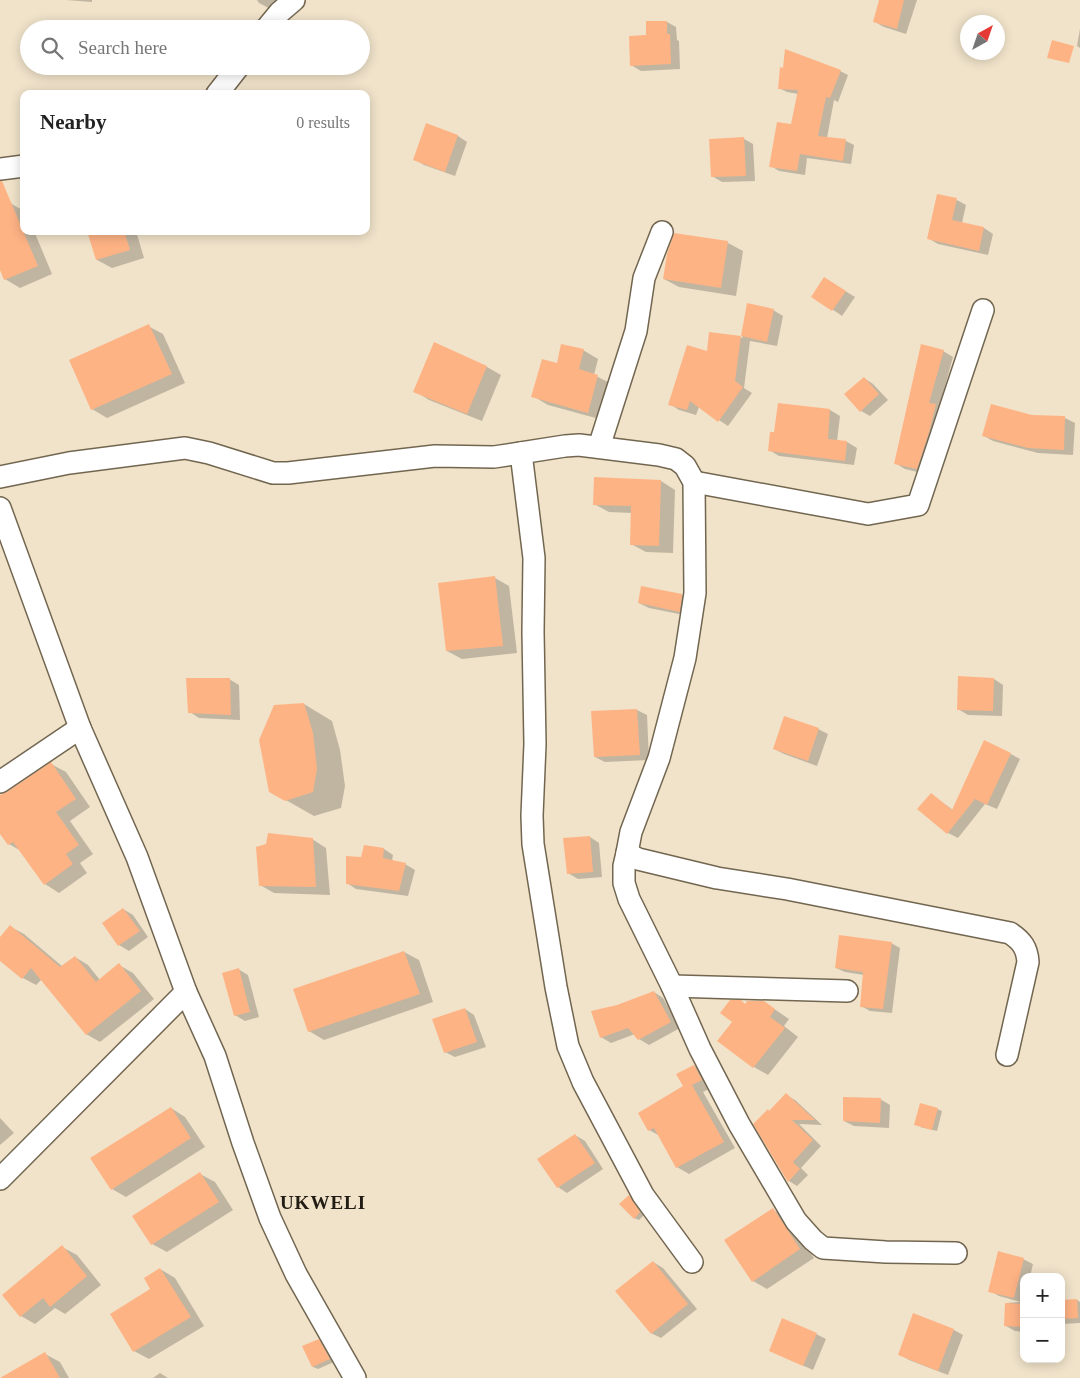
<!DOCTYPE html>
<meta charset="utf-8">
<style>
:root{--surface:#fff;--page:#f6f6f6;--text:#222;--muted:#767676;--line:#e0e0e0}
body{margin:0;font-family:"Times New Roman",serif;background:var(--page);color:var(--text)}
.controls{position:absolute;right:15px;bottom:15px;display:grid;overflow:hidden;border-radius:10px;box-shadow:0 2px 12px #0003}
.controls button{width:45px;height:45px;display:grid;place-items:center;padding:0;border:0;border-bottom:1px solid var(--line);background:var(--surface);color:var(--text);font:25px sans-serif}
.compass{position:absolute;left:960px;top:15px;width:45px;height:45px;border-radius:50%;background:var(--surface);box-shadow:0 2px 12px #0003;rotate:40deg}
.list{margin:0;padding:0;list-style:none}
h2{display:flex;justify-content:space-between;align-items:center;height:65px;margin:0;padding:0 20px;font-size:21px}
h2 small{font-size:16px;font-weight:400;color:var(--muted)}
.icon{flex:none;width:28px;height:28px;fill:none;stroke:currentColor;stroke-width:2;stroke-linecap:round;stroke-linejoin:round}
.map{position:relative;flex:none;width:1080px;height:1378px;overflow:hidden}
.search{position:absolute;background:var(--surface);box-shadow:0 2px 12px #0003;left:20px;top:20px;width:350px;height:55px;display:flex;align-items:center;gap:12px;box-sizing:border-box;padding:0 18px;border-radius:28px;color:var(--muted);font-size:19px}
.panel{position:absolute;background:var(--surface);box-shadow:0 2px 12px #0003;left:20px;top:90px;width:350px;height:145px;border-radius:10px}
.map>svg:first-child{display:block}
.shadow{fill:#0003}
.building{fill:#feb385}
.lines{fill:none;stroke-linecap:round;stroke-linejoin:round}
.minor-casing{stroke:#726650;stroke-width:24}
.minor{stroke:#fff;stroke-width:21}
.labels{text-anchor:middle;stroke-width:5;stroke-linejoin:round;paint-order:stroke}
.district-label{font-size:19px;font-weight:bold;letter-spacing:1px;fill:#221d14;stroke:#f1e3ca}
</style>
<div class="map">
<svg width="1080" height="1378" viewBox="0 0 1080 1378">
<rect width="100%" height="100%" fill="#f1e3ca"/>
<g class="shadow">
<path d="M66 0H92V2Z"/>
<path d="M257 0H296L274 11 259 3Z"/>
<path d="M881 0H917L906 34 884 27 875 22Z"/>
<path d="M667 22 676 27 677 40 679 41 680 69 641 71 631 65 648 36Z"/>
<path d="M1080 29V48L1077 46Z"/>
<path d="M840 71 848 75 838 102 834 100 827 138 846 141 854 145 851 164 807 158 805 175 779 171 771 166 792 126 798 94 787 92 779 88Z"/>
<path d="M427 125 458 136 467 142 455 176 424 165 414 159Z"/>
<path d="M744 139 753 144 755 181 722 182 712 176Z"/>
<path d="M957 200 966 205 962 223 984 228 993 234 988 255 938 244 928 238Z"/>
<path d="M10 203 24 211V231H34L52 274 20 288 5 279 0 267V208Z"/>
<path d="M88 231H136L144 258 112 268 97 260Z"/>
<path d="M675 234 728 243 743 251 736 296 679 287 664 279Z"/>
<path d="M834 284 855 297 842 316 813 296Z"/>
<path d="M748 305 773 310 783 316 777 346 750 341 744 388 752 393 728 426 699 407 696 415 679 410 670 404 708 353 710 334 742 338Z"/>
<path d="M148 326 163 334 185 383 107 418 92 409Z"/>
<path d="M434 343 487 367 501 375 482 421 429 400 415 391Z"/>
<path d="M583 350 598 359 594 375 612 384 603 420 548 405 533 396 558 365Z"/>
<path d="M943 351 953 357 939 408 945 411 926 474 905 469 895 463Z"/>
<path d="M864 378 873 384 888 400 870 416 861 411Z"/>
<path d="M779 404 830 410 840 416 837 441 847 442 857 448 854 465 779 456 769 450 775 434Z"/>
<path d="M1032 416 1065 418 1075 423 1073 455 1038 453 993 441 984 436Z"/>
<path d="M661 481 675 490 673 553 646 552 631 544 632 513 609 512 594 504Z"/>
<path d="M495 578 509 586 517 653 462 659 447 651Z"/>
<path d="M682 595 691 601 689 616 649 608 639 603Z"/>
<path d="M229 679 239 685 240 720 199 718 190 712Z"/>
<path d="M994 679 1003 685 1002 716 968 715 958 709Z"/>
<path d="M304 704 332 721 340 750 345 786 341 808 314 816 270 791Z"/>
<path d="M637 710 647 715 649 760 605 762 595 757Z"/>
<path d="M818 729 828 734 817 766 784 754 774 749Z"/>
<path d="M1011 754 1020 759 997 809 985 804 958 838 948 833 919 809 931 794 953 810Z"/>
<path d="M51 764 66 772 90 807 70 821 93 854 80 863 87 873 59 893 45 884 21 851 9 844 0 831V796L8 794Z"/>
<path d="M590 837 599 843 602 877 578 879 568 873Z"/>
<path d="M312 839 326 848 330 895 274 893 260 885Z"/>
<path d="M384 849 393 855 392 861 405 864 415 870 408 896 356 889 347 883 362 858Z"/>
<path d="M123 909 133 915 148 937 129 951 119 945 103 923Z"/>
<path d="M11 927 24 934 63 967 75 957 88 965 100 980 119 965 133 973 154 999 100 1042 86 1034 42 979 36 985 23 978 0 959V939Z"/>
<path d="M891 943 900 948 892 1013 870 1011 861 1006 864 975 845 972 836 968Z"/>
<path d="M404 952 419 960 433 1002 324 1040 309 1031Z"/>
<path d="M238 969 248 975 259 1017 245 1021 235 1015Z"/>
<path d="M654 992 663 998 680 1028 649 1045 639 1039 635 1034 611 1043 601 1037 617 1007Z"/>
<path d="M764 1002 789 1019 784 1026 798 1037 768 1075 754 1067 719 1041 746 1005Z"/>
<path d="M465 1009 474 1015 486 1047 455 1057 445 1052Z"/>
<path d="M694 1066 706 1073 713 1087 703 1092 735 1148 689 1174 677 1167 660 1136 649 1130 684 1087Z"/>
<path d="M786 1095 795 1100 822 1125 799 1124 821 1146 801 1168 808 1175 797 1186 789 1181 769 1110 770 1111Z"/>
<path d="M880 1099 890 1105 889 1128 854 1126 844 1121Z"/>
<path d="M171 1108 185 1117 205 1147 126 1197 112 1189Z"/>
<path d="M937 1109 942 1111 937 1131 920 1127Z"/>
<path d="M0 1118 14 1133 0 1145Z"/>
<path d="M575 1135 585 1141 603 1169 567 1193 558 1187Z"/>
<path d="M200 1174 215 1182 233 1210 167 1252 152 1244Z"/>
<path d="M629 1196 633 1199 644 1215 639 1220 634 1218Z"/>
<path d="M773 1210 788 1218 814 1258 767 1289 753 1281Z"/>
<path d="M62 1247 77 1255 101 1285 65 1314 55 1308 35 1324 21 1316Z"/>
<path d="M1023 1259 1033 1264 1030 1277H1024V1332L1015 1331 1006 1326V1303L1021 1302 999 1296 990 1291Z"/>
<path d="M653 1262 663 1268 697 1309 661 1338 651 1333Z"/>
<path d="M160 1269 175 1278 204 1326 149 1359 134 1351 152 1289Z"/>
<path d="M1077 1300 1080 1302V1323L1061 1324V1301Z"/>
<path d="M954 1330 963 1335 948 1375 909 1360 899 1354Z"/>
<path d="M816 1334 826 1339 813 1370 770 1351Z"/>
<path d="M318 1340 323 1343 334 1362 318 1369 313 1367 304 1347Z"/>
<path d="M45 1354 60 1362 69 1378H2Z"/>
<path d="M160 1373 168 1378H153Z"/>
</g>
<g class="building">
<path d="M879 0H904L897 29 873 22Z"/>
<path d="M646 21H667V34H670L671 64 630 66 629 36 646 35Z"/>
<path d="M1052 40 1074 46 1069 63 1047 58Z"/>
<path d="M785 49 841 70 830 98 826 97 818 136 846 139 843 161 800 154 797 171 769 167 777 122 791 124 798 90 778 89 780 67 783 68Z"/>
<path d="M426 123 458 135 445 172 413 160Z"/>
<path d="M744 137 746 176 711 177 709 139Z"/>
<path d="M0 181H2L38 266 4 280 0 270Z"/>
<path d="M937 194 957 198 952 220 984 227 979 251 927 239Z"/>
<path d="M87 231H124L130 250 96 260Z"/>
<path d="M674 233 728 241 721 288 663 279 667 254Z"/>
<path d="M824 277 846 291 832 311 811 297Z"/>
<path d="M747 303 774 309 767 342 741 336Z"/>
<path d="M149 324 172 374 91 410 69 360Z"/>
<path d="M709 332 741 336 735 381 743 387 718 422 690 401 687 410 668 405 687 345 707 351Z"/>
<path d="M434 342 487 366 467 414 413 392Z"/>
<path d="M561 344 584 349 579 369 598 375 588 413 531 397 542 359 557 363Z"/>
<path d="M921 344 944 350 929 403 936 404 929 432 917 469 894 464Z"/>
<path d="M864 377 879 394 860 412 844 394Z"/>
<path d="M778 403 830 409 828 439 847 441 845 461 768 451 770 432H774Z"/>
<path d="M991 404 1032 415 1065 416 1064 450 1028 448 982 436Z"/>
<path d="M594 477 661 480 659 546 630 545 631 506 593 505Z"/>
<path d="M495 576 503 646 446 651 438 583Z"/>
<path d="M641 586 682 594 680 612 638 603Z"/>
<path d="M958 676 994 678 993 711 957 710Z"/>
<path d="M186 678H230L231 715 188 713Z"/>
<path d="M304 703 313 733 317 769 313 792 285 801 269 792 259 740 274 705Z"/>
<path d="M637 709 640 755 594 757 591 711Z"/>
<path d="M784 716 819 728 808 761 773 749Z"/>
<path d="M984 740 1011 753 987 805 975 799 947 834 917 809 931 793 952 810Z"/>
<path d="M51 762 76 799 56 812 79 845 66 854 73 864 44 885 13 842 8 845 0 834V795L7 792Z"/>
<path d="M268 833 313 838 316 887 259 886 256 847 266 844Z"/>
<path d="M590 836 593 872 567 874 563 838Z"/>
<path d="M364 845 384 848 383 858 406 863 399 891 346 884V856L361 857Z"/>
<path d="M123 908 140 931 118 946 102 923Z"/>
<path d="M10 925 60 967 75 956 96 982 119 963 141 991 86 1035 31 968 22 979 0 961V937Z"/>
<path d="M839 935 892 942 883 1009 860 1007 863 972 835 968Z"/>
<path d="M404 951 420 994 308 1032 293 989Z"/>
<path d="M239 968 250 1012 234 1016 222 973Z"/>
<path d="M654 991 671 1022 638 1040 628 1028 600 1038 591 1011 617 1005Z"/>
<path d="M730 1000H741L745 1004 747 1001H764L775 1009 770 1017 785 1028 753 1068 717 1041 732 1022 720 1013Z"/>
<path d="M465 1008 477 1042 444 1053 432 1019Z"/>
<path d="M694 1065 702 1080 692 1085 724 1142 676 1168 654 1128 648 1131 638 1113 683 1086 676 1074Z"/>
<path d="M786 1093 815 1120H792L813 1140 793 1162 800 1169 788 1182 753 1124 768 1109 769 1111Z"/>
<path d="M843 1097 881 1098 880 1123 843 1121Z"/>
<path d="M920 1103 938 1108 932 1130 914 1125Z"/>
<path d="M171 1107 191 1138 111 1190 90 1158Z"/>
<path d="M575 1134 595 1163 557 1188 537 1159Z"/>
<path d="M200 1172 219 1202 151 1245 132 1216Z"/>
<path d="M629 1195 640 1212 634 1219 619 1204Z"/>
<path d="M773 1208 800 1249 752 1282 724 1240Z"/>
<path d="M62 1245 87 1276 50 1307 43 1298 20 1317 2 1295Z"/>
<path d="M998 1251 1024 1258 1014 1298 988 1292Z"/>
<path d="M653 1261 688 1304 651 1334 615 1291Z"/>
<path d="M160 1268 191 1317 133 1352 110 1314 150 1289 144 1278Z"/>
<path d="M1077 1299 1078 1318 1061 1319V1300Z"/>
<path d="M1005 1303 1024 1304V1327L1004 1326Z"/>
<path d="M913 1313 954 1329 938 1371 898 1355Z"/>
<path d="M782 1318 817 1333 803 1366 769 1351Z"/>
<path d="M319 1339 330 1359 312 1367 302 1346Z"/>
<path d="M45 1352 60 1378H0Z"/>
</g>
<g class="lines">
<g class="minor-casing">
<g id="minor">
<path d="M266 29 280 12 294 0"/>
<path d="M217 94 239 66"/>
<path d="M0 169 24 166"/>
<path d="M599 447 636 331 644 278 662 232"/>
<path d="M521 453 534 558 533 632 535 744 532 816 533 844 556 987 568 1046 583 1082 643 1195 692 1262"/>
<path d="M0 477 69 463 185 448 209 453 273 473H288L435 456 494 457 565 446 579 445 659 455 676 459 685 466 694 482 695 593 685 658 659 758 631 832 627 853 638 859 717 878 787 889 1010 933C1022 941 1027 948 1028 962L1007 1055"/>
<path d="M694 482 868 514 918 505 983 310"/>
<path d="M0 508 80 728 137 857 186 992 215 1056 243 1143 270 1218 296 1274 355 1378"/>
<path d="M0 782 80 728"/>
<path d="M627 853 624 866V883L629 899 672 986 700 1049 739 1124 796 1221 813 1240 823 1248 886 1252 956 1253"/>
<path d="M672 986 847 991"/>
<path d="M0 1179 186 992"/>
</g>
</g>
<use href="#minor" class="minor"/>
</g>
<g class="labels">
<g class="district-label">
<text x="323" y="1209">UKWELI</text>
</g>
</g>
</svg>
<div class="controls">
<button>+</button>
<button>−</button>
</div>
<svg class="compass" viewBox="-18 -18 36 36"><path d="M0-13l5 13h-10z" fill="#e53935"/><path d="M0 13l5-13h-10z" fill="#767676"/></svg>
<div class="search"><svg class="icon" aria-label="search" viewBox="0 0 24 24"><circle cx="10" cy="10" r="6"/><path d="M15 15l6 6"/></svg>Search here</div>
<section class="panel">
<h2>Nearby<small>0 results</small></h2>
<ul class="list">
</ul>
</section>
</div>
